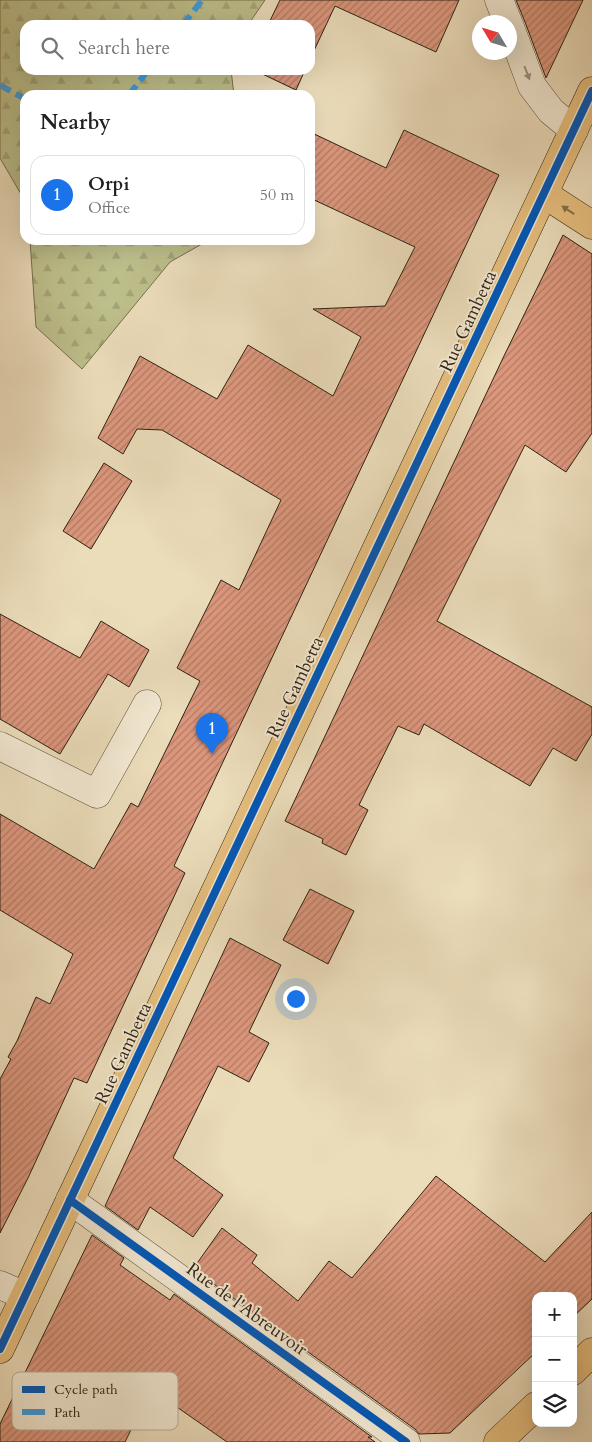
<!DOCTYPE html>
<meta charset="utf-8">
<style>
:root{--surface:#fff;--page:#f2f2f2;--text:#202124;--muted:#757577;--line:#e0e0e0;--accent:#1a73e8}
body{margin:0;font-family:Cardo,serif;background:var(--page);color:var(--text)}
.controls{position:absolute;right:15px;bottom:15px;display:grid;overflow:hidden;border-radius:10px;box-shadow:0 5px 20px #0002}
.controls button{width:45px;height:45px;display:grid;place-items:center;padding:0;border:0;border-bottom:1px solid var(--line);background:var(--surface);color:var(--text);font:25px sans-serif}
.compass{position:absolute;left:472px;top:15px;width:45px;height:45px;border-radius:50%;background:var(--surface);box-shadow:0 5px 20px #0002;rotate:308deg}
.you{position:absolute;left:295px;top:998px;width:18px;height:18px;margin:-12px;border:4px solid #fff;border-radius:50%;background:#1a73e8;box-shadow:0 0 0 8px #1a73e833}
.badge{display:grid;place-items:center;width:32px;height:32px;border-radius:50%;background:var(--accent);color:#fff;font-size:16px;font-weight:700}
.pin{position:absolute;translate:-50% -41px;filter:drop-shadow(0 1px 2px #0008)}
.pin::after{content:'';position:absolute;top:26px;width:18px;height:15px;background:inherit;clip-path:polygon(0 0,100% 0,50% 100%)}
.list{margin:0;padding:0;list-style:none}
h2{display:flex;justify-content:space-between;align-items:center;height:65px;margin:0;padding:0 20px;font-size:21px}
h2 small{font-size:16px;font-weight:400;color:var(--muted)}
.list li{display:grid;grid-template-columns:32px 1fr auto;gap:15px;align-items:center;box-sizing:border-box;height:80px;margin:0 10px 10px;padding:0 10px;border:1px solid var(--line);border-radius:15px}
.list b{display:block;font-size:19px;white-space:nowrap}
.list p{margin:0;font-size:16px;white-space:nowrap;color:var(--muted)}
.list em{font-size:16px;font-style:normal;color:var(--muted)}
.icon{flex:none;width:28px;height:28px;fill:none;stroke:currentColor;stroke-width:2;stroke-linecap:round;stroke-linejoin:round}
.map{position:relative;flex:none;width:592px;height:1442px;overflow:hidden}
.search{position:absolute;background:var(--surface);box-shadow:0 5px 20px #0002;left:20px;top:20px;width:295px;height:55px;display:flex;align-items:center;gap:12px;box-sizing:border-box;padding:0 18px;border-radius:15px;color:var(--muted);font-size:19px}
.panel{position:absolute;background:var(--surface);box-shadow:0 5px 20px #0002;left:20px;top:90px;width:295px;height:155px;border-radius:15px}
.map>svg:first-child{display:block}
.forest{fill:url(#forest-firs);stroke:#76704f}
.building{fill:url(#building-hatch);stroke:#2e2213}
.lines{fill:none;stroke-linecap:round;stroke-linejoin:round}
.minor-casing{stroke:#5d503d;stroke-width:29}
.primary-casing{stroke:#2e2213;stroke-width:29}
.minor{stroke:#f2e8d2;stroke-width:28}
.primary{stroke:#e6be7d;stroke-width:28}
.quiet{stroke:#3d9cde;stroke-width:6;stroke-dasharray:12 6;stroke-linecap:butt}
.cycleway-casing{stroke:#f2e8d2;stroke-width:11}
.cycleway{stroke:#0057b8;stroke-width:8}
.oneway{fill:#9a8f7c}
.oneway2{fill:#8a7048}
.labels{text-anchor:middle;stroke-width:4;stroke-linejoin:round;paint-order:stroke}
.street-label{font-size:18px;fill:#2e2213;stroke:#f2e8d2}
.key{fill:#f2e8d2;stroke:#b7ad99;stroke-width:1}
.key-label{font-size:14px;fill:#2e2213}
</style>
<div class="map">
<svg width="592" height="1442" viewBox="0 0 592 1442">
<defs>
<pattern id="forest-firs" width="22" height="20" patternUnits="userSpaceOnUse" patternTransform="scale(1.25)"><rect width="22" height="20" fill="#bdbf8b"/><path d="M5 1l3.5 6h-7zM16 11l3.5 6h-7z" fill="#a3a477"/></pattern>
<pattern id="building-hatch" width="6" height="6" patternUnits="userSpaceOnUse" patternTransform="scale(1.25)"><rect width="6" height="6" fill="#dc977d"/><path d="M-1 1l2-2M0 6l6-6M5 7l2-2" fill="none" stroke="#b37b65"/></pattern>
</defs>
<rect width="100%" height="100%" fill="#ebdcba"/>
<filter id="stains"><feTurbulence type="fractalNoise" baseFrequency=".004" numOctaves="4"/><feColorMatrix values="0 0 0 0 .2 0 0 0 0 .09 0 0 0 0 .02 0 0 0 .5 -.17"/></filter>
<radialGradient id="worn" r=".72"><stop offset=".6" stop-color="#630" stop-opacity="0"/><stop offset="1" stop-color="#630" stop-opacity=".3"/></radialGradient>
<g class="forest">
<path d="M0 0H265L248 25H25V70H231L234 95H25V201L0 158Z"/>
<path d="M30 240H209L170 262 82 369 36 327Z"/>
</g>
<g class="building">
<path d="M280 0H459L436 52 335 6 310 59V25H268Z"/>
<path d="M516 0H583L546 78 525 22Z"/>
<path d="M254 70H305L296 90Z"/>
<path d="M404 130 499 175 174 866 185 873 87 1083 74 1078 28 1178 0 1233V1079L11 1059 8 1057 17 1041 36 997 50 1004 73 954 0 910V814L94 869 131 803 138 807 200 681 177 668 221 580 239 590 281 500 162 430 137 429 123 454 98 438 140 356 217 399 248 345 333 396 361 337 313 309 385 306 415 247 310 198V132L386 168Z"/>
<path d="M563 235 592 254V433L566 472 525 445 437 621 592 707V734L576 761 553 748 530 786 424 724 419 735 398 726 359 805 368 810 346 855 322 843 323 839 285 821 503 358Z"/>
<path d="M104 463 132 481 91 549 63 531Z"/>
<path d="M0 614 80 658 101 621 149 650 129 687 108 674 60 754 0 719Z"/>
<path d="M310 889 354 911 328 964 283 940Z"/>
<path d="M230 938 281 965 249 1032 269 1043 249 1082 218 1066 173 1158 223 1195 193 1237 150 1207 138 1230 105 1206Z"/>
<path d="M436 1176 545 1262 592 1212V1299L573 1317V1296H536V1352L450 1433 419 1434 415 1429 193 1269 222 1228 257 1255 252 1263 298 1301 329 1261 352 1278Z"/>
<path d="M92 1235 124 1258 120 1265 170 1300 174 1294 372 1437H368L375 1442H227L151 1389 125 1442H0V1424Z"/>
</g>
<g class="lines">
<g class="minor-casing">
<g id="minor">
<path d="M499 0 508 22"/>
<path d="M510 27 532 86 551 111 574 130"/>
<path d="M0 746 97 794 147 704"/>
<path d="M70 1200 406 1442"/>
<path d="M0 1285 25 1296"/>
</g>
</g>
<g class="primary-casing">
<g id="primary">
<path d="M544 194 592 225"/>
<path d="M0 1349 592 91"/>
<path d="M573 1371 592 1352"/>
<path d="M498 1442 536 1406"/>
</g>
</g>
<use href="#minor" class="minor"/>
<use href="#primary" class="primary"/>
<g class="quiet">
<path d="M183 25 202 0"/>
<path d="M0 85 25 99"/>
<path d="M129 95 148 70"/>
</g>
<g class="cycleway-casing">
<g id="cycleway">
<path d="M70 1200 406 1442"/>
<path d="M0 1349 592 91"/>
</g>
</g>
<use href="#cycleway" class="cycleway"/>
</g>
<defs><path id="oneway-solid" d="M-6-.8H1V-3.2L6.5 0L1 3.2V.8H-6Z" transform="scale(1.25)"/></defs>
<use class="oneway" href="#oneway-solid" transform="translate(527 73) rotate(69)"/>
<use class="oneway2" href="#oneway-solid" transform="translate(568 210) rotate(-147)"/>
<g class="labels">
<g class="street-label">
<text transform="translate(468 321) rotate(-65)" y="6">Rue Gambetta</text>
<text transform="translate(295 687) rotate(-65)" y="6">Rue Gambetta</text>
<text transform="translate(123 1053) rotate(-65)" y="6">Rue Gambetta</text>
<text transform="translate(247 1309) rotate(36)" y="6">Rue de l'Abreuvoir</text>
</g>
</g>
<rect x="12" y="1372" width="166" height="58" rx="8" class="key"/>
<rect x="22" y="1386" width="23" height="7" fill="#0057b8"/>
<rect x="22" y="1409" width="23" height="6" fill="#3d9cde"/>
<g class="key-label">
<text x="54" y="1394">Cycle path</text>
<text x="54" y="1417">Path</text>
</g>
<rect width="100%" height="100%" filter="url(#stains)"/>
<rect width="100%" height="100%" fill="url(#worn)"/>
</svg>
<div class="controls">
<button>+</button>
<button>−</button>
<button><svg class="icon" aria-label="layers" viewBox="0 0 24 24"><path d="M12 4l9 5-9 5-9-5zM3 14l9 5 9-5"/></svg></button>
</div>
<svg class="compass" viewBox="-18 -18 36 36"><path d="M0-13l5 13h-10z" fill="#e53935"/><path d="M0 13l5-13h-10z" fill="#757577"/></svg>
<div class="you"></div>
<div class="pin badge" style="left:212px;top:754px">1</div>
<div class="search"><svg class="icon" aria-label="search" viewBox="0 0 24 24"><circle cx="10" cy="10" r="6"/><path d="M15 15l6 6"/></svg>Search here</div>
<section class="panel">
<h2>Nearby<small></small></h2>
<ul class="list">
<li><span class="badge">1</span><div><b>Orpi</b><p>Office</p></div><em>50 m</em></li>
</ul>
</section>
</div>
